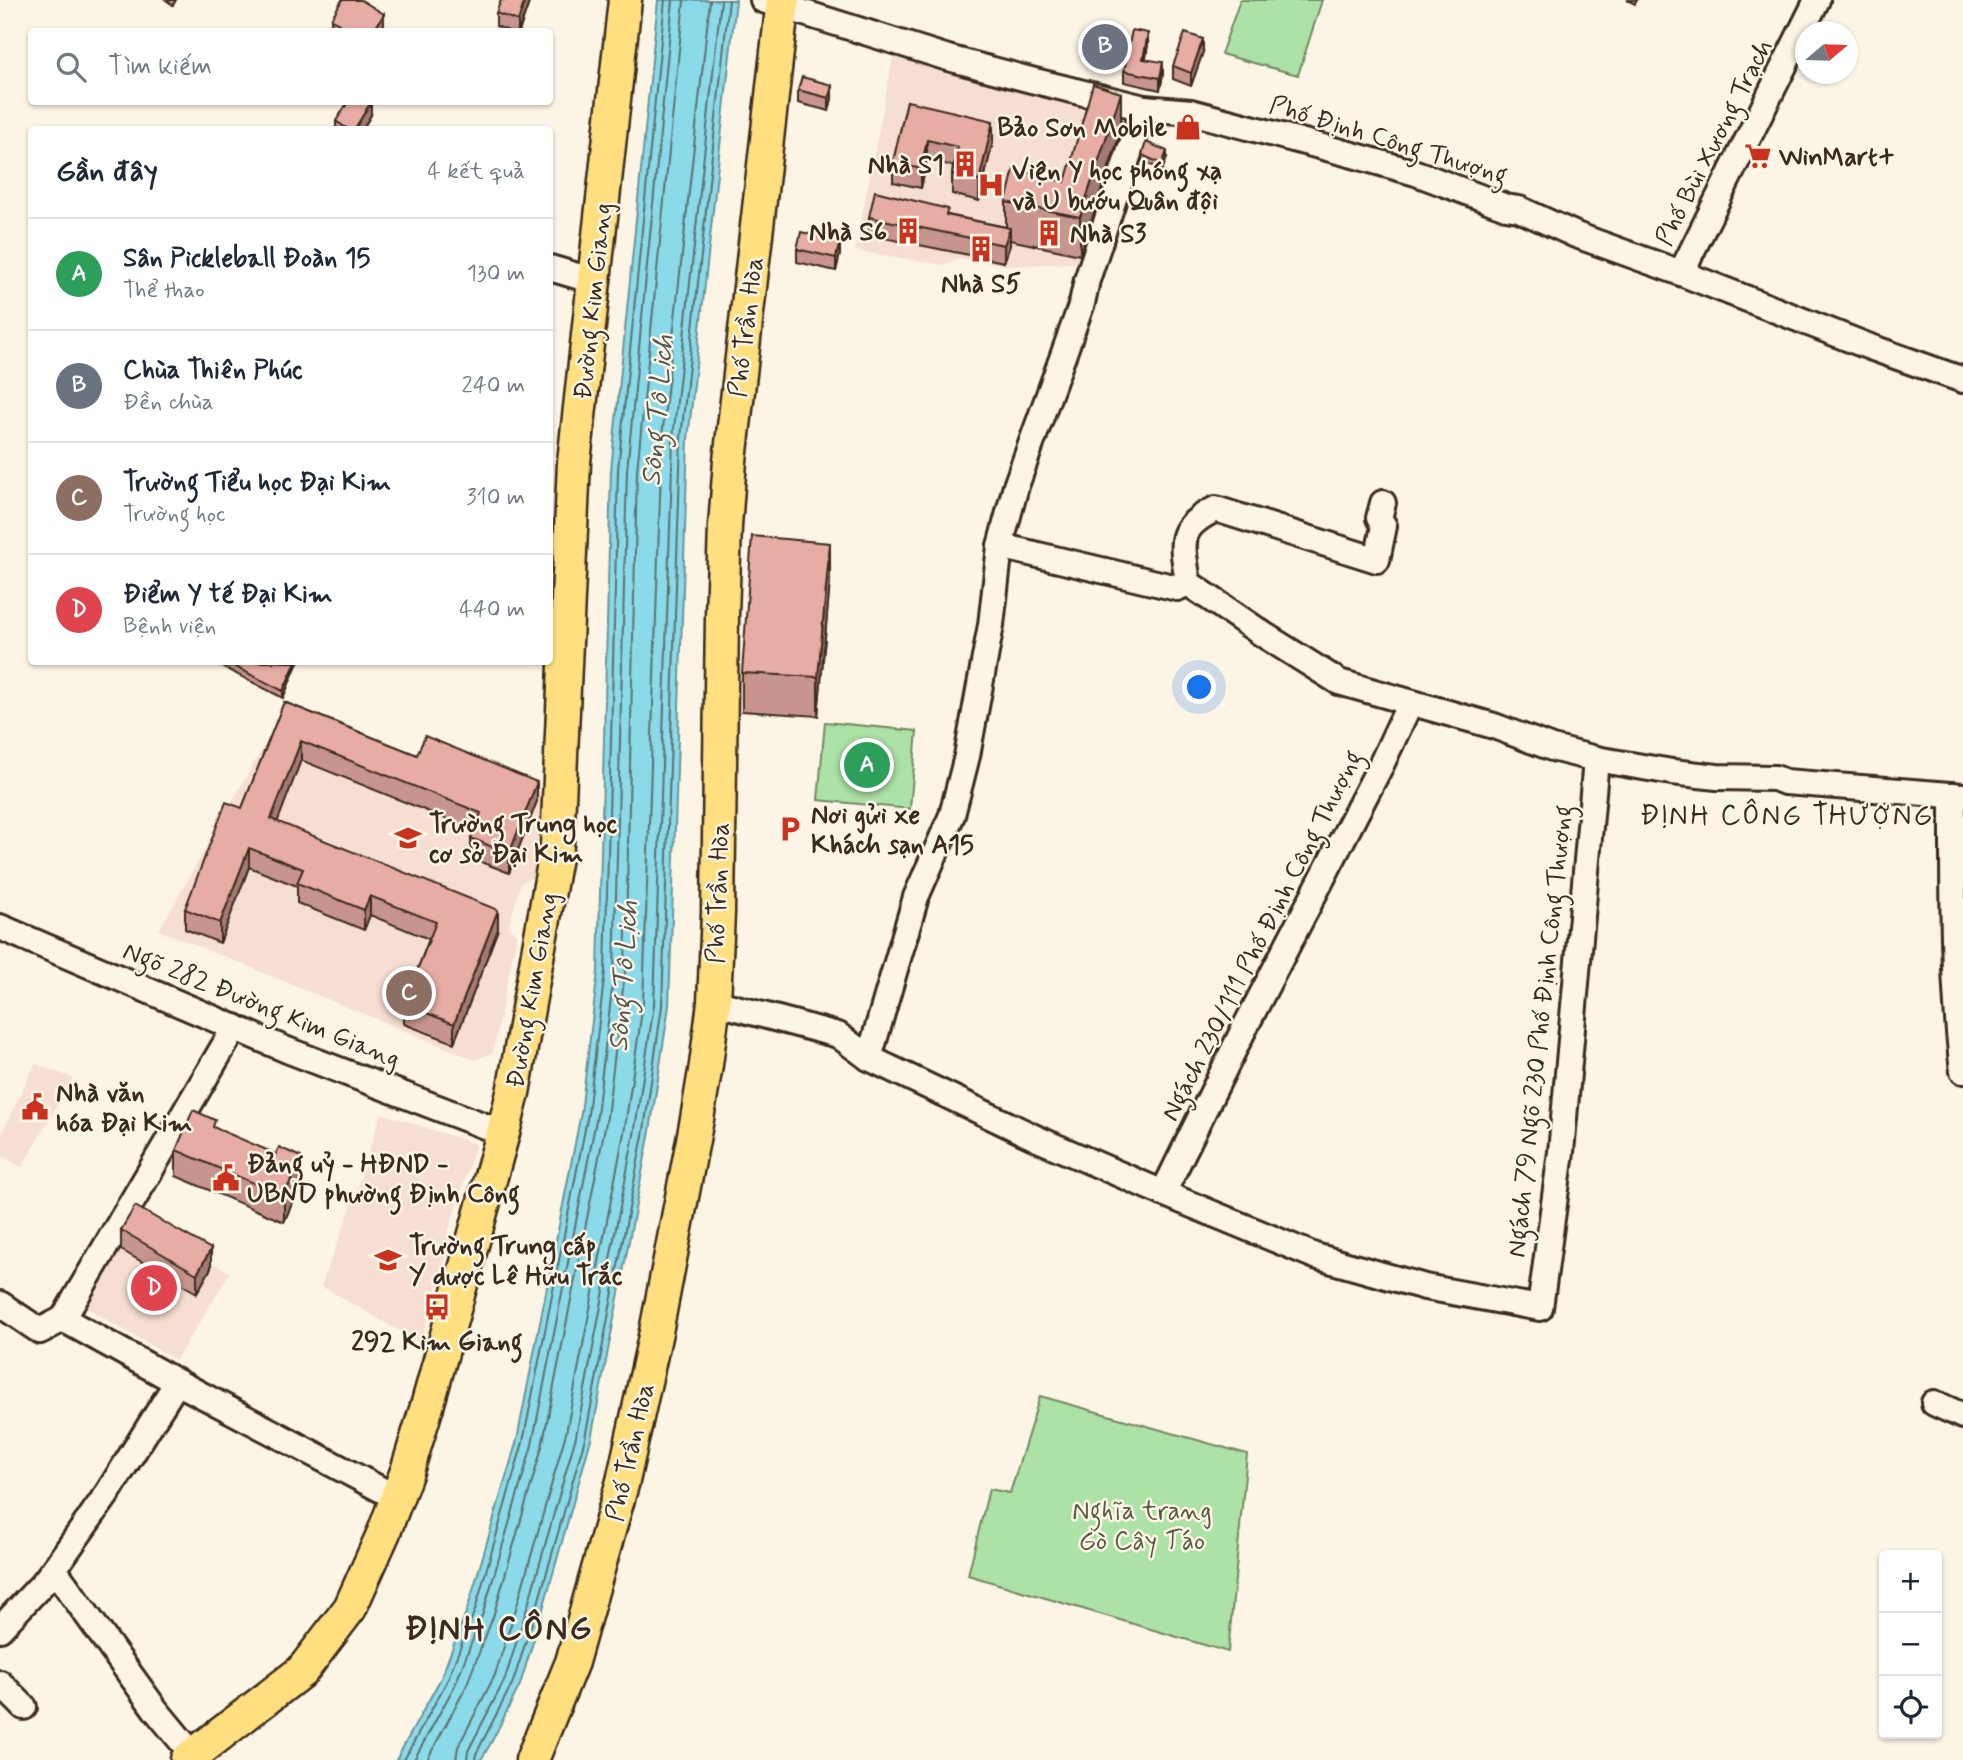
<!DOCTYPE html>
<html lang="vi">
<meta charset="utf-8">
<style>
:root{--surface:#fff;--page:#f2f2f3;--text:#1f2937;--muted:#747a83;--line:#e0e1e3;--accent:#c8321e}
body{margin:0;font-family:Mynerve,sans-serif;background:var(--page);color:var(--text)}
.controls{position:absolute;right:21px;bottom:21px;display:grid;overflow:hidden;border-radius:7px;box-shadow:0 2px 5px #0004}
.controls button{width:63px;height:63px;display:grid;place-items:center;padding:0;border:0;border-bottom:2px solid var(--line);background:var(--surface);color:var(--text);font:35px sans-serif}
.compass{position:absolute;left:1795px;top:21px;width:63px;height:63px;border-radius:50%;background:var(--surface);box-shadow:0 2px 5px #0004;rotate:71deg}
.you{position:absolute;left:1200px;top:688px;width:24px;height:24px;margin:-18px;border:5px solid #fff;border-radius:50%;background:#1a73e8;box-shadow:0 0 0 10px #1a73e833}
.badge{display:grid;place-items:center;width:46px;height:46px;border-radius:50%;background:var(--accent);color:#fff;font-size:23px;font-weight:700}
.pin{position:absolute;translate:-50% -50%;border:4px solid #fff;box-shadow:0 2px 7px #0006}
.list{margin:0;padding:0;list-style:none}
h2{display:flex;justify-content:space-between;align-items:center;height:91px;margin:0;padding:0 28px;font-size:30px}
h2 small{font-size:23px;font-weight:400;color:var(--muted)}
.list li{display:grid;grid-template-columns:46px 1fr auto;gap:21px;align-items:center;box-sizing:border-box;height:112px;padding:0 28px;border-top:2px solid var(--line)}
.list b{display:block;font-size:26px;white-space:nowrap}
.list p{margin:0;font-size:23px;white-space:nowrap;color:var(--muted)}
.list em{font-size:23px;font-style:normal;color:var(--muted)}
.icon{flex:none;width:38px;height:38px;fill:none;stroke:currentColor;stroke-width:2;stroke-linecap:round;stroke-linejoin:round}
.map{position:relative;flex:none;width:1963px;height:1760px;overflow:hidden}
.search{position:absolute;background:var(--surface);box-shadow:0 2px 5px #0004;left:28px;top:28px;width:525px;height:77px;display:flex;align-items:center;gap:18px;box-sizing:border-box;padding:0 24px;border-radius:7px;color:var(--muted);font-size:26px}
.panel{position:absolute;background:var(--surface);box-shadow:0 2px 5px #0004;left:28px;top:126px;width:525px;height:539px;border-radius:7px}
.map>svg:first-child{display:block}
.built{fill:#f6dfd2}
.green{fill:#ace2a5;stroke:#748662;stroke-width:2}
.water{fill:#8bdae9;stroke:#6b9498;stroke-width:2}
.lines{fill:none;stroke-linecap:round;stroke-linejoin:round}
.shore{stroke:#5b706f;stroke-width:2}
.minor-casing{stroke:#3b2a1e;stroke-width:30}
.major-casing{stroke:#3b2a1e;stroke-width:37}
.minor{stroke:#fcf5e5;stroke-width:24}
.major{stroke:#ffdf80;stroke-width:32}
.wall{fill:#c7958d;stroke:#3b2a1e;stroke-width:2}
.shaded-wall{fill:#a27973;stroke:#3b2a1e;stroke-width:2}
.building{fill:#e7ada4;stroke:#3b2a1e;stroke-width:2}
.labels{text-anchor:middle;stroke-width:5;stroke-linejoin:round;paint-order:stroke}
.poi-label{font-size:26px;font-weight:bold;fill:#3b2a1e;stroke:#fcf5e5;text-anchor:start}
.street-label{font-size:26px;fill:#3b2a1e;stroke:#fcf5e5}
.park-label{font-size:26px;fill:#575840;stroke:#fcf5e5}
.water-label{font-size:28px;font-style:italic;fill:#4f5651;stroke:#fcf5e5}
.neighbourhood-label{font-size:28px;letter-spacing:2px;fill:#3b2a1e;stroke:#fcf5e5}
.district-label{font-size:33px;font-weight:bold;letter-spacing:2px;fill:#3b2a1e;stroke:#fcf5e5}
</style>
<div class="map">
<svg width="1963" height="1760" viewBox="0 0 1963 1760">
<rect width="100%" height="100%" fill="#fcf5e5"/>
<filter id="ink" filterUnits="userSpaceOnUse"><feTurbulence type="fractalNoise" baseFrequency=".0143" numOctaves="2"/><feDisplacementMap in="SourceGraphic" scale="14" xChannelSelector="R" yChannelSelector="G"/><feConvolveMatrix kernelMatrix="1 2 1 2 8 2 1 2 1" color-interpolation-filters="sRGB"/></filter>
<g filter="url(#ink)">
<g class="built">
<path d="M894 52 1134 119 1089 262 1010 266 960 258 943 265 855 251Z"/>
<path d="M282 714 377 749 425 755 543 792 533 877 521 883 509 926 517 934 493 1052 476 1060 159 930Z"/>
<path d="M35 1064 73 1078 22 1167 0 1155V1136Z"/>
<path d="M381 1113 476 1144 448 1232 453 1234 421 1343 321 1286 353 1202Z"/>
<path d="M131 1215 230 1273 176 1360 78 1303Z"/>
</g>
<g class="green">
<path d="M1240 0H1322L1298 75 1221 54Z"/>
<path d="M825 722 917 731 910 809 818 800Z"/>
<path d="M1040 1396 1247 1454 1228 1652 968 1575 989 1489 1010 1493Z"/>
</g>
<path class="water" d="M658 0H736L688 439 669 1006 650 1131 591 1439 543 1609 520 1685 492 1741 481 1760H396L441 1678 468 1607 517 1440 581 1113 598 971 611 470Z"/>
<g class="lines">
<g class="shore">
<path d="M404 1760 447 1681 475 1610 523 1442 588 1114 605 971 618 470 665 0"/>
<path d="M414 1760 455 1685 483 1613 532 1445 597 1115 614 972 627 470 673 0"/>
<path d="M427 1760 465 1689 493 1617 542 1447 607 1117 625 972 637 471 684 0"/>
<path d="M456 1760 458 1747 495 1675 518 1602 566 1433 625 1127 643 1004 662 437 710 0"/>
<path d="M467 1760 468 1751 505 1679 528 1605 576 1436 635 1129 654 1005 673 438 721 0"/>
<path d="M475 1760 476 1754 513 1682 537 1607 585 1438 644 1130 662 1006 681 438 729 0"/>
</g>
<g class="minor-casing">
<g id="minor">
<path d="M763 0 948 58 1031 80 1144 108 1191 112 1353 155 1416 173 1506 207 1519 209 1576 235 1681 273 1870 347 1963 380"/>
<path d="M550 268 594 281"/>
<path d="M1681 273 1817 0"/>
<path d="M1000 546 1177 588 1188 583 1264 635 1339 682 1494 726 1552 748 1596 759 1672 772 1717 777 1775 778 1785 782 1963 796"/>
<path d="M1188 583C1183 545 1174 528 1216 509L1377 560 1384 526 1379 518 1383 503"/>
<path d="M1953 795C1953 887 1952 980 1963 1071"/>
<path d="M0 927 287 1050 503 1133"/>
<path d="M714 1002 838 1035 869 1058 1038 1139 1163 1193 1315 1256 1425 1287 1540 1308 1561 1152 1596 759"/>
<path d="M869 1058 916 897 952 815 967 756 991 625 1000 546 1016 486 1082 303 1087 280 1144 108"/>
<path d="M1163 1193 1242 1033 1382 763 1410 703"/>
<path d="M0 1304 40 1331 63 1319 177 1382 397 1498"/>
<path d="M63 1319 235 1027"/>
<path d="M1934 1403 1963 1416"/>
<path d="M54 1569 155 1709 193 1755"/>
<path d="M0 1629 44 1582 54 1569 107 1494 177 1382"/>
<path d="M0 1683 24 1707"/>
</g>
</g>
<g class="major-casing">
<g id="major">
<path d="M187 1760 302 1671 350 1608 384 1532 407 1471 428 1403 503 1133 513 1093 557 846 574 462 625 0"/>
<path d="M532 1760 572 1662 623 1481 656 1332 697 1119 706 1065 714 1002 718 913 722 616 725 526 730 461 783 0"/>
</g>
</g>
<use href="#minor" class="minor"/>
<use href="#major" class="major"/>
</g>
<g class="wall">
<path d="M166 0H176L173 5Z"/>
<path d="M530 0 519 32H511L496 26V13Z"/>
<path d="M1627 0H1637L1635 4Z"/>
<path d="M331 19 384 27 381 32H331Z"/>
<path d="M1148 44 1146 59 1163 74 1160 90 1124 82V71Z"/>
<path d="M1203 52 1191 86 1173 79V66Z"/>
<path d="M798 90 832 98 829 111 798 103Z"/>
<path d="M907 101 993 141 979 201 952 194V174L953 166 927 160 921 188 893 182V162Z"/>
<path d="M371 115 362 130H336V121Z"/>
<path d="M1121 131 1080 255 1010 240V245L1004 262 869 235V217L948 215 1006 227V202L1065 182Z"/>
<path d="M1142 155 1167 158 1162 170 1142 161Z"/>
<path d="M797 249 840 254 836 271 797 262Z"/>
<path d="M830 581 818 716 742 711V673Z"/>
<path d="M213 662H298L283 698Z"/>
<path d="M284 702 417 755 537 801 509 873 471 858V838L474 830 301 760 277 822 498 929 454 1043 404 1024V1004L429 939 370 915 364 930 297 903V886L249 867 220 943 185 929V909L242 808Z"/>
<path d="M215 1128 301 1183 284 1222 176 1176V1150Z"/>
<path d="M121 1230 211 1268 197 1293 121 1250Z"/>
</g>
<g class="shaded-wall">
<path d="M525 0H530L518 32V21Z"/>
<path d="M384 14V27L381 32H373Z"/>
<path d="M1148 33V44L1143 71V59Z"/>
<path d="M1203 39V52L1191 86V73Z"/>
<path d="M1163 62V74L1160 90V78Z"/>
<path d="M832 85V98L829 111V98Z"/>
<path d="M1121 93V131L1080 255V217Z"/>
<path d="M371 102V115L362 130H354Z"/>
<path d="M993 121V141L979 201V181Z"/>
<path d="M927 140V160L921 188V169Z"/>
<path d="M1167 151V158L1162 170V164Z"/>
<path d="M1010 228V245L1004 262V245Z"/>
<path d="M840 241V254L836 271V258Z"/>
<path d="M830 543V581L818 716V677Z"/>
<path d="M296 662H298L283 698V691Z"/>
<path d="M301 741V760L271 839V819Z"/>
<path d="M537 782V801L509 873V854Z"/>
<path d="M249 848V867L220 943V923Z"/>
<path d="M370 896V915L364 930V910Z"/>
<path d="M498 910V929L454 1043V1024Z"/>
<path d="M301 1157V1183L284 1222V1196Z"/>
<path d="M211 1249V1268L197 1293V1274Z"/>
</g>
<g class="building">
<path d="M342 0H361L384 14 373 32H352L331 19Z"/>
<path d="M501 0H525L518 21 496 13Z"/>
<path d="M1132 30 1148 33 1143 59 1163 62 1160 78 1124 71Z"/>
<path d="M1185 33 1203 39 1191 73 1173 66Z"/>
<path d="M802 77 832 85 829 98 798 90Z"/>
<path d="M1093 84 1121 93 1080 217 1006 202 1014 169 1065 182Z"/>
<path d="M907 101 993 121 979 181 952 174 958 147 927 140 921 169 893 162Z"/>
<path d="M348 102H371L354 130H349L336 121Z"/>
<path d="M1146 142 1167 151 1162 164 1142 155Z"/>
<path d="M875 191 948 209 946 215 1010 228 1004 245 869 217Z"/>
<path d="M801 232 840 241 836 258 797 249Z"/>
<path d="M752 536 830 543 818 677 742 673Z"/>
<path d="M226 662H296L283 691Z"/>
<path d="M284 702 417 755 425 736 537 782 509 854 471 838 481 813 301 741 271 819 498 910 454 1024 404 1004 436 922 370 896 364 910 297 883 303 869 249 848 220 923 185 909 226 802 242 808Z"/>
<path d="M193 1110 215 1120 213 1127 276 1154 279 1147 301 1157 284 1196 176 1150Z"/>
<path d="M135 1206 211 1249 197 1274 121 1230Z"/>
</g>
</g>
<defs>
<g id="shop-bare" transform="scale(2.1)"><path d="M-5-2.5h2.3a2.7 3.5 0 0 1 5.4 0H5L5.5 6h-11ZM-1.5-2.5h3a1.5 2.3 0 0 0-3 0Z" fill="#c8321e" stroke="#fcf5e5" stroke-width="2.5" paint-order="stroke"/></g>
<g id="supermarket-bare" transform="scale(2.1)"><path d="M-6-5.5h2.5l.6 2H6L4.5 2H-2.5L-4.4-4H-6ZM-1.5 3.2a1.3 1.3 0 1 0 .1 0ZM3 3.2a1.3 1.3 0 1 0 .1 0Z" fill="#c8321e" stroke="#fcf5e5" stroke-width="2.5" paint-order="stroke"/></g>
<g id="building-bare" transform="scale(2.1)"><path d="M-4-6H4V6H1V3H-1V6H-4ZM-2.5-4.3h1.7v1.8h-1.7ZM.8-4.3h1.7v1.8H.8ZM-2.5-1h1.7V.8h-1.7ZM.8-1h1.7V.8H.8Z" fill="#c8321e" stroke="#fcf5e5" stroke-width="2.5" paint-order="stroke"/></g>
<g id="hospital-bare" transform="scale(2.1)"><path d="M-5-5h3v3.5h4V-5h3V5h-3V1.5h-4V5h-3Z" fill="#c8321e" stroke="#fcf5e5" stroke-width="2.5" paint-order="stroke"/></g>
<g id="parking-bare" transform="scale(2.1)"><path d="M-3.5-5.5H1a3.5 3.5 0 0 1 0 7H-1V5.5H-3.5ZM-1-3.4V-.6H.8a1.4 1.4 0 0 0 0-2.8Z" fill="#c8321e" stroke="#fcf5e5" stroke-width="2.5" paint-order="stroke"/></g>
<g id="school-bare" transform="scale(2.1)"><path d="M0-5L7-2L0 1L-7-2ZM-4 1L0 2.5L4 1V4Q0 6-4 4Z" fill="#c8321e" stroke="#fcf5e5" stroke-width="2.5" paint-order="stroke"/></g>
<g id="civic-bare" transform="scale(2.1)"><path d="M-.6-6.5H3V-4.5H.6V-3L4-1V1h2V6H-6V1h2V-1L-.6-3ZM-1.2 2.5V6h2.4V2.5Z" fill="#c8321e" stroke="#fcf5e5" stroke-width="2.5" paint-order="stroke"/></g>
<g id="university-bare" transform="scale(2.1)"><path d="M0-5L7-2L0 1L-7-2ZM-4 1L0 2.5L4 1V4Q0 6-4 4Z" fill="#c8321e" stroke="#fcf5e5" stroke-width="2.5" paint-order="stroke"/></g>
<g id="bus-bare" transform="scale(2.1)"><path d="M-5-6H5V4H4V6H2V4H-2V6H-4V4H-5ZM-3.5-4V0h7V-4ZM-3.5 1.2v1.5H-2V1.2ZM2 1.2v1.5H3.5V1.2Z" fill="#c8321e" stroke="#fcf5e5" stroke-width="2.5" paint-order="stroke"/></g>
</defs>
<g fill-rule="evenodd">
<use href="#shop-bare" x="1188" y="127"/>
<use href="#supermarket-bare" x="1758" y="156"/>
<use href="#building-bare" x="965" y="164"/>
<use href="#hospital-bare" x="991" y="185"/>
<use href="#building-bare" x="908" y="231"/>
<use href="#building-bare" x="1049" y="233"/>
<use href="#building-bare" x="981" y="249"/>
<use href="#parking-bare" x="790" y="829"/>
<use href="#school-bare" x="408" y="838"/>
<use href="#civic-bare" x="35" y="1107"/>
<use href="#civic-bare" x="226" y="1178"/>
<use href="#university-bare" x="388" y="1260"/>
<use href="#bus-bare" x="437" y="1307"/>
</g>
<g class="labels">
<g class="poi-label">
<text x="1167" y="136" text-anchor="end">Bảo Sơn Mobile</text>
<text x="1779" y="165">WinMart+</text>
<text x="944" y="173" text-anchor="end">Nhà S1</text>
<text x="1012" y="179">Viện Y học phóng xạ<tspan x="1012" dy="30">và U bướu Quân đội</tspan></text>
<text x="887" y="240" text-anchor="end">Nhà S6</text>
<text x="1070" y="242">Nhà S3</text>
<text x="981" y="292" text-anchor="middle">Nhà S5</text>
<text x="811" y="823">Nơi gửi xe<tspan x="811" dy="30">Khách sạn A15</tspan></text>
<text x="429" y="832">Trường Trung học<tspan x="429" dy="30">cơ sở Đại Kim</tspan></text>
<text x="56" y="1101">Nhà văn<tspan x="56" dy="30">hóa Đại Kim</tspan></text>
<text x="247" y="1172">Đảng uỷ - HĐND -<tspan x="247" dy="30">UBND phường Định Công</tspan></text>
<text x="409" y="1254">Trường Trung cấp<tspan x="409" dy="30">Y dược Lê Hữu Trắc</tspan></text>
<text x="437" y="1350" text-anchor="middle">292 Kim Giang</text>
</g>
<g class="street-label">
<text transform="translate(1389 139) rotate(17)" y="9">Phố Định Công Thượng</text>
<text transform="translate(1713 142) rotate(-63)" y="9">Phố Bùi Xương Trạch</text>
<text transform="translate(592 301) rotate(-84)" y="9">Đường Kim Giang</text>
<text transform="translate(745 327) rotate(-83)" y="9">Phố Trần Hòa</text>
<text transform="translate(717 893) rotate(-88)" y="9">Phố Trần Hòa</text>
<text transform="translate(1261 935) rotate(-63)" y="9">Ngách 230/111 Phố Định Công Thượng</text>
<text transform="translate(531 990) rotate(-80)" y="9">Đường Kim Giang</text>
<text transform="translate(262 1004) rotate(22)" y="9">Ngõ 282 Đường Kim Giang</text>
<text transform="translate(1539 1031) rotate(-84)" y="9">Ngách 79 Ngõ 230 Phố Định Công Thượng</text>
<text transform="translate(629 1452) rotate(-77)" y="9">Phố Trần Hòa</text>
</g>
<g class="park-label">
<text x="1142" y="1519">Nghĩa trang<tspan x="1142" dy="30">Gò Cây Táo</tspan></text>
</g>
<g class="water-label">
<text transform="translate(656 410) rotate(-85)" y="10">Sông Tô Lịch</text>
<text transform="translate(622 976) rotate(-86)" y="10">Sông Tô Lịch</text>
</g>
<g class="neighbourhood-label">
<text x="1787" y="824">ĐỊNH CÔNG THƯỢNG</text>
</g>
<g class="district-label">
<text x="499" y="1639">ĐỊNH CÔNG</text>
</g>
</g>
</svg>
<div class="controls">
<button>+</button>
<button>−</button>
<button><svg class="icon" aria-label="locate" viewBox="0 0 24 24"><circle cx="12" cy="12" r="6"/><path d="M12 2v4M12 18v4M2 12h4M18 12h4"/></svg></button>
</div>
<svg class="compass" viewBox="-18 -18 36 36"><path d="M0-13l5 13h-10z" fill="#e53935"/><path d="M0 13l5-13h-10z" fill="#747a83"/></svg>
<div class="you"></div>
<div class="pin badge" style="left:867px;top:765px;background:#2e9e5b">A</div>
<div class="pin badge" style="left:1105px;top:47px;background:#6b7280">B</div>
<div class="pin badge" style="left:409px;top:993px;background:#8d6e63">C</div>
<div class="pin badge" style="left:154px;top:1288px;background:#e0444e">D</div>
<div class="search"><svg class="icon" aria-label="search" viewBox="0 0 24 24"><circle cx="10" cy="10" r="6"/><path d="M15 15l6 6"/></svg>Tìm kiếm</div>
<section class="panel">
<h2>Gần đây<small>4 kết quả</small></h2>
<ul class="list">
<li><span class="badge" style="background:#2e9e5b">A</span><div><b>Sân Pickleball Đoàn 15</b><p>Thể thao</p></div><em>130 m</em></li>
<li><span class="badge" style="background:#6b7280">B</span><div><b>Chùa Thiên Phúc</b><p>Đền chùa</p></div><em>240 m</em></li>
<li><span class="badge" style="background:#8d6e63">C</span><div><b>Trường Tiểu học Đại Kim</b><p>Trường học</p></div><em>310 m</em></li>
<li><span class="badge" style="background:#e0444e">D</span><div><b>Điểm Y tế Đại Kim</b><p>Bệnh viện</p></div><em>440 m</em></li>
</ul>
</section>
</div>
